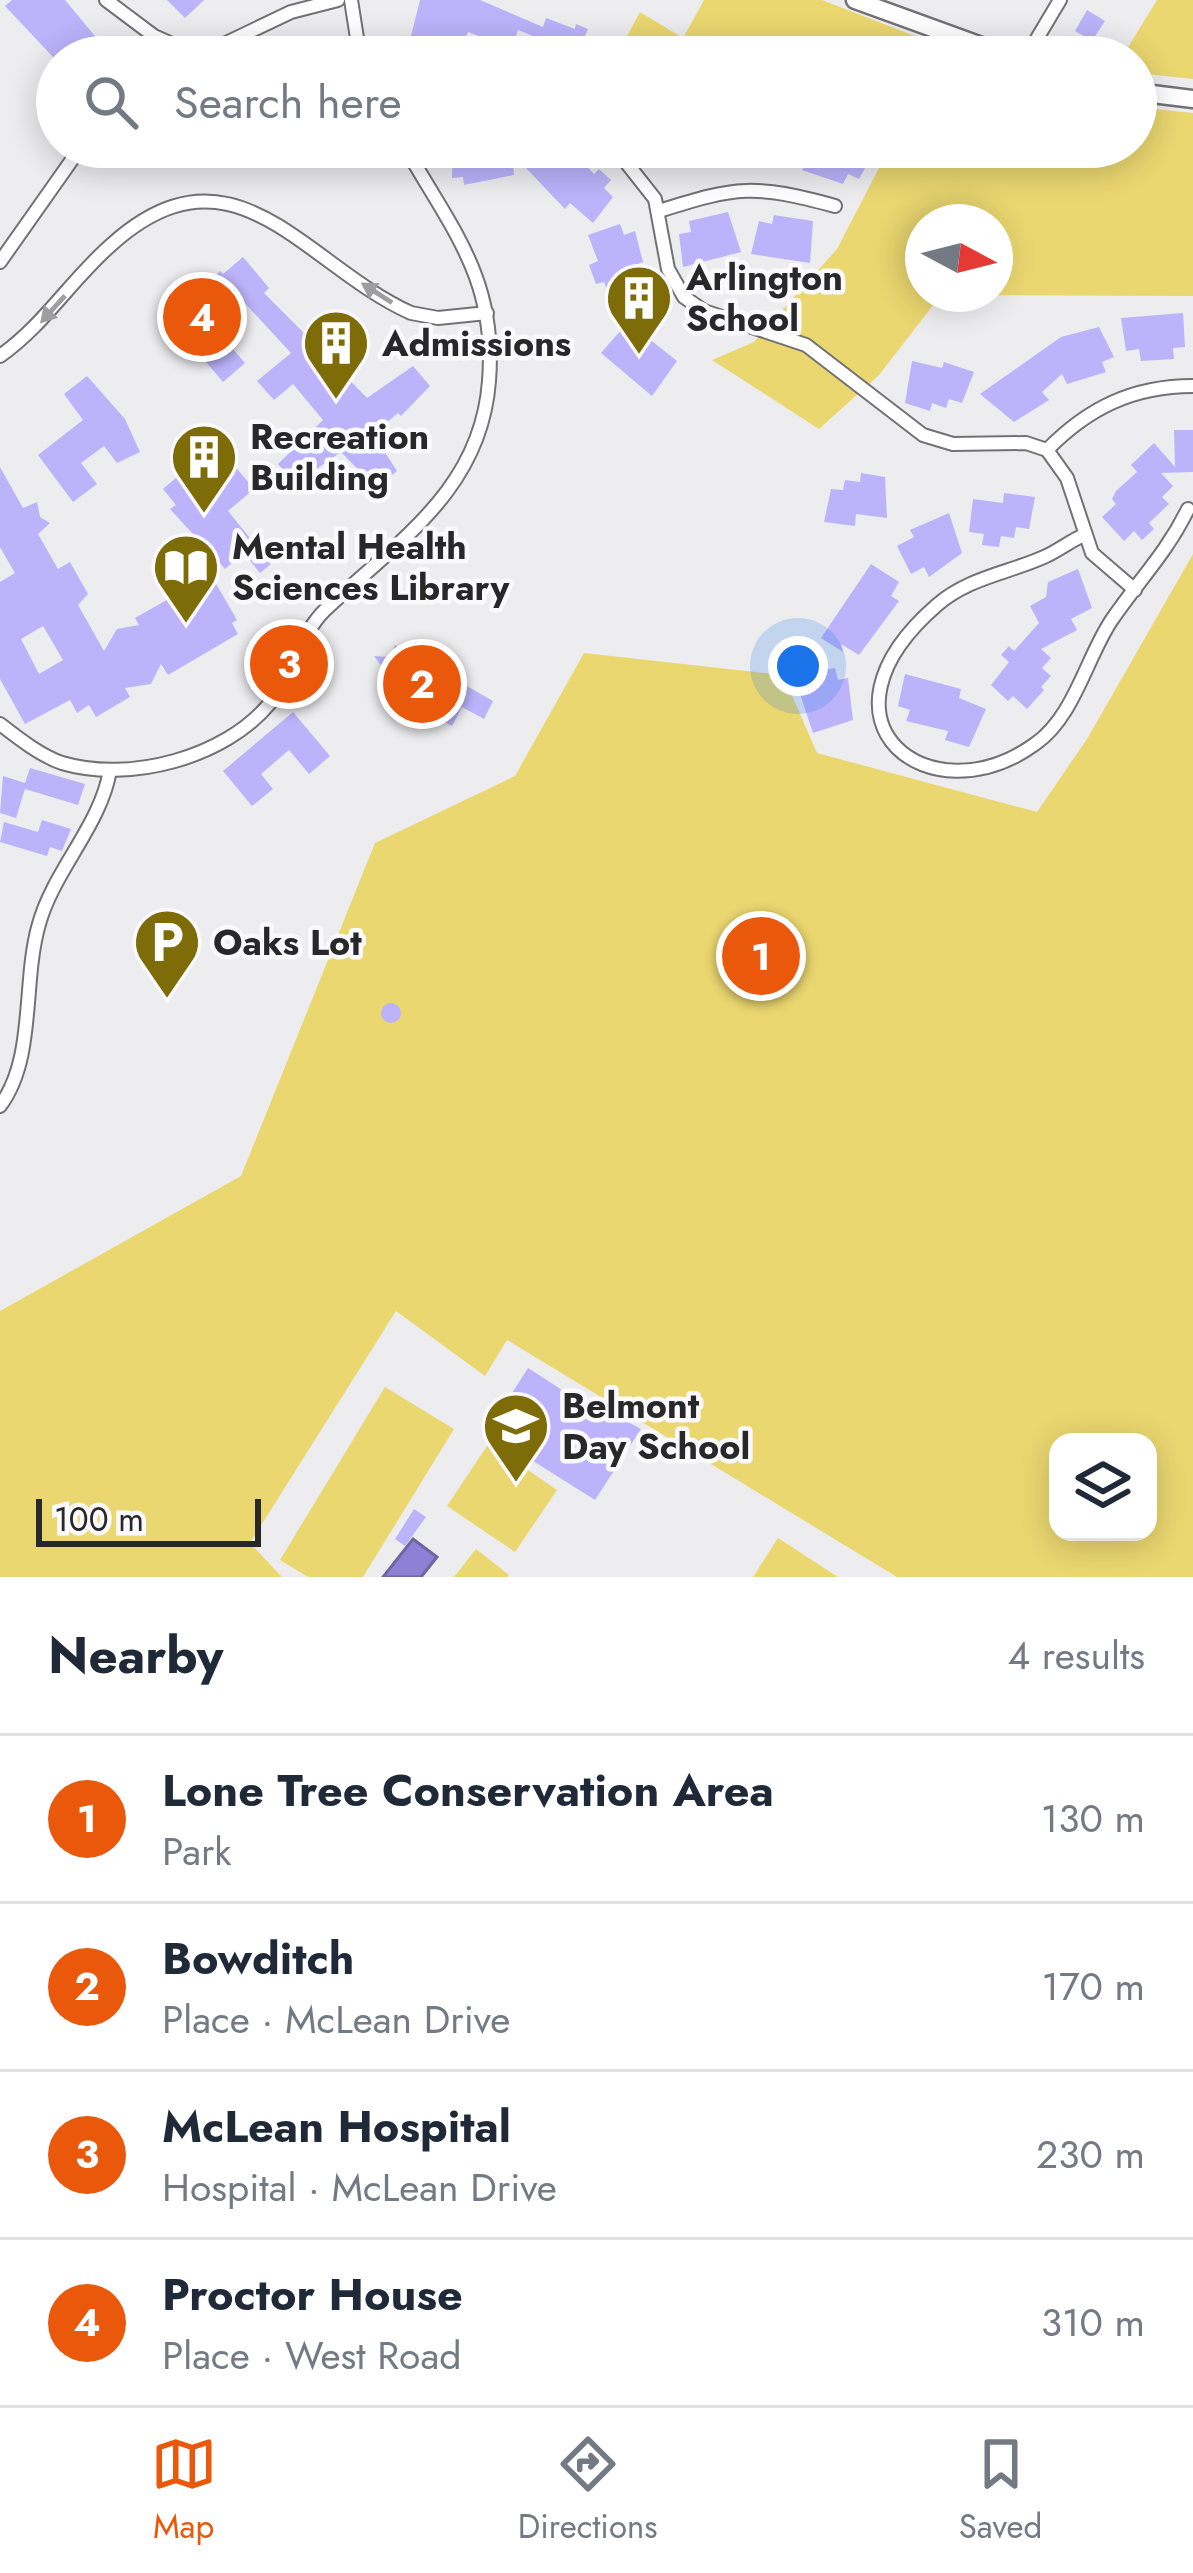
<!DOCTYPE html>
<meta charset="utf-8">
<style>
:root{--surface:#fff;--page:#f6f6f7;--text:#1f2937;--muted:#747a83;--line:#e0e1e3;--accent:#ea580c}
body{margin:0;font-family:Jost,sans-serif;background:var(--page);color:var(--text)}
.controls{position:absolute;right:36px;bottom:36px;display:grid;overflow:hidden;border-radius:24px;box-shadow:0 6px 30px #0003}
.controls button{width:108px;height:108px;display:grid;place-items:center;padding:0;border:0;border-bottom:3px solid var(--line);background:var(--surface);color:var(--text);font:60px sans-serif}
.compass{position:absolute;left:905px;top:204px;width:108px;height:108px;border-radius:50%;background:var(--surface);box-shadow:0 6px 30px #0003;rotate:97deg}
.scale{position:absolute;left:36px;bottom:30px;width:225px;box-sizing:border-box;padding-left:12px;border:6px solid #282829;border-top:0;font-size:33px;line-height:42px;white-space:nowrap;color:#282829;-webkit-text-stroke:9px #fafafe;paint-order:stroke}
.you{position:absolute;left:798px;top:666px;width:42px;height:42px;margin:-30px;border:9px solid #fff;border-radius:50%;background:#1a73e8;box-shadow:0 0 0 18px #1a73e833}
.badge{display:grid;place-items:center;width:78px;height:78px;border-radius:50%;background:var(--accent);color:#fff;font-size:39px;font-weight:700}
.pin{position:absolute;translate:-50% -50%;border:6px solid #fff;box-shadow:0 3px 12px #0006}
.list{margin:0;padding:0;list-style:none}
h2{display:flex;justify-content:space-between;align-items:center;height:156px;margin:0;padding:0 48px;font-size:51px}
h2 small{font-size:39px;font-weight:400;color:var(--muted)}
.list li{display:grid;grid-template-columns:78px 1fr auto;gap:36px;align-items:center;box-sizing:border-box;height:168px;padding:0 48px;border-top:3px solid var(--line)}
.list b{display:block;font-size:45px;white-space:nowrap}
.list p{margin:0;font-size:39px;white-space:nowrap;color:var(--muted)}
.list em{font-size:39px;font-style:normal;color:var(--muted)}
.icon{flex:none;width:66px;height:66px;fill:none;stroke:currentColor;stroke-width:2;stroke-linecap:round;stroke-linejoin:round}
.map{position:relative;flex:none;width:1193px;height:1577px;overflow:hidden}
.search{position:absolute;background:var(--surface);box-shadow:0 6px 30px #0003;left:36px;right:36px;top:36px;height:132px;display:flex;align-items:center;gap:30px;box-sizing:border-box;padding:0 42px;border-radius:66px;color:var(--muted);font-size:45px}
.sheet{height:828px;background:var(--surface)}
nav{display:flex;justify-content:space-around;align-items:center;box-sizing:border-box;height:168px;border-top:3px solid var(--line);background:var(--surface);font-size:33px;color:var(--muted)}
nav a{display:grid;justify-items:center;gap:6px}
nav .on{color:var(--accent)}
.map>svg:first-child{display:block}
.green{fill:#ebd770;fill-rule:evenodd}
.water{fill:#8d80d5;stroke:#6f66a1;stroke-width:3}
.building{fill:#bcb3fb;fill-rule:evenodd}
.lines{fill:none;stroke-linecap:round;stroke-linejoin:round}
.minor-casing{stroke:#727275;stroke-width:16}
.secondary-casing{stroke:#727275;stroke-width:21}
.minor{stroke:#fff;stroke-width:12}
.secondary{stroke:#fff;stroke-width:16}
.oneway{fill:#9e9e9f}
.labels{text-anchor:middle;stroke-width:9;stroke-linejoin:round;paint-order:stroke}
.poi-label{font-size:36px;font-weight:bold;fill:#282829;stroke:#fafafe;text-anchor:start}
</style>
<div class="map">
<svg width="1193" height="1577" viewBox="0 0 1193 1577">
<rect width="100%" height="100%" fill="#ededf0"/>
<g class="green">
<path d="M704 0H822L969 57H629L619 51 640 12 683 38Z"/>
<path d="M1157 0H1193V79L1136 73V57H1122Z"/>
<path d="M1136 107 1193 113V296L941 295 879 375 819 429 712 360 754 342 837 249 890 147H1136ZM923 222H995V294H923Z"/>
<path d="M1193 554V1577H897L507 1340 485 1376 396 1311 250 1543 282 1577H0V1311L241 1176 375 843 515 776 584 653 783 675 817 753 1037 812 1087 739ZM1058 1442H1148V1532H1058Z"/>
<path d="M385 1387 454 1429 363 1577H308L280 1560Z"/>
<path d="M489 1443 557 1490 515 1552 447 1506Z"/>
<path d="M778 1538 838 1577H753Z"/>
<path d="M476 1549 509 1575 508 1577H454Z"/>
</g>
<path class="water" d="M413 1539 437 1557 421 1577H383Z"/>
<g class="building">
<path d="M12 0H65L104 47 93 57H53L5 6Z"/>
<path d="M167 0H204L185 18Z"/>
<path d="M420 0H480L543 27 546 18 575 29 576 24 588 29 585 36 604 43 595 57H553L536 51 541 39 518 30 512 48 468 32 464 41 449 36 444 49 411 36Z"/>
<path d="M1087 10 1105 21 1092 41 1075 31Z"/>
<path d="M453 147H512L514 175 464 185 463 177 452 178Z"/>
<path d="M550 147H569L594 174 599 169 611 180 604 188 613 197 593 223 570 203 565 209 524 166 540 148 545 152Z"/>
<path d="M700 147H716L714 165 698 163Z"/>
<path d="M763 147H868L875 150 859 179 848 174 843 184 802 170 805 165Z"/>
<path d="M728 212 741 252 683 267 679 234 691 232 689 221Z"/>
<path d="M774 215 813 221 810 263 751 254 759 221 772 224Z"/>
<path d="M620 224 624 235 635 231 643 262 632 266 637 279 607 290 604 282 596 284 589 265 598 261 588 235Z"/>
<path d="M243 257 269 288 264 293 309 338 335 314 350 334 326 356 367 398 413 366 430 386 401 416 398 413 373 434 397 471 376 488 341 452 295 484 278 464 323 420 293 384 274 400 257 381 291 353 240 298 226 320 224 339 245 363 223 382 170 320 220 271 223 274Z"/>
<path d="M1183 313 1185 347 1173 348 1174 359 1141 361 1139 349 1126 351 1121 318Z"/>
<path d="M628 322 677 361 652 396 601 353Z"/>
<path d="M1099 327 1114 357 1102 362 1106 372 1067 384 1062 374 1042 392 1049 400 1014 422 980 394 1061 337Z"/>
<path d="M912 361 942 368 944 362 974 372 962 403 949 399 946 408 932 403 930 411 905 403Z"/>
<path d="M87 376 125 419 140 452 117 463 104 446 81 463 97 484 73 502 38 455 83 420 64 394Z"/>
<path d="M1174 430H1193V472L1161 473 1173 486 1162 497 1169 504 1149 523 1154 529 1142 540 1134 531 1124 541 1102 517 1116 504 1112 499 1116 491 1137 472 1131 465 1154 443 1175 467Z"/>
<path d="M233 464 254 489 228 511 271 564 260 573 244 553 225 569 170 509 176 505 163 489 190 466 211 483Z"/>
<path d="M0 467 23 508 37 502 40 517 50 523 38 534 58 569 70 562 88 594 78 605 104 651 117 629 139 625 135 618 211 575 237 620 232 623 238 634 168 675 161 664 151 684 125 688 130 697 96 717 89 705 77 713 70 700 25 724 0 679V582L15 573 0 547ZM43 626 63 660 39 674 21 639Z"/>
<path d="M861 473 885 477 887 518 856 514 855 526 824 522 831 489 843 490 845 480 860 482Z"/>
<path d="M1004 493 1035 497 1029 529 1016 527 1014 538 1001 536 999 547 982 545 984 534 969 532 973 499 1003 503Z"/>
<path d="M949 513 962 553 929 577 924 567 911 574 897 546 914 537 910 530Z"/>
<path d="M871 564 899 582 891 596 899 601 859 655 841 644 843 652 821 638Z"/>
<path d="M1078 569 1092 608 1071 619 1077 630 1041 649 1051 658 1042 668 1051 676 1041 687 1044 690 1027 709 1013 696 1008 701 991 685 1009 662 1001 655 1009 646 1014 651 1039 623 1030 606 1046 597 1048 582Z"/>
<path d="M395 645 493 701 484 719 462 707 452 726 431 715 436 708 414 696 410 704 380 688 383 668 374 656 389 657Z"/>
<path d="M835 668 838 680 848 678 853 720 813 733 800 694 807 693 803 673Z"/>
<path d="M905 674 961 689 959 698 986 709 969 747 945 740 948 731 906 721 910 710 898 706Z"/>
<path d="M293 712 330 756 309 774 289 750 261 774 273 789 252 806 223 771Z"/>
<path d="M30 768 85 784 78 805 25 789 16 818 0 813 3 776 25 783Z"/>
<path d="M42 820 71 829 62 851 50 847 47 856 0 842 4 822 38 832Z"/>
<circle cx="391" cy="1013" r="10"/>
<path d="M528 1368 604 1417 608 1411 641 1429 595 1500 487 1432Z"/>
<path d="M414 1509 426 1517 405 1546 395 1539Z"/>
</g>
<g class="lines">
<g class="minor-casing">
<g id="minor">
<path d="M106 0 154 36 199 56"/>
<path d="M351 0 360 57"/>
<path d="M155 37 166 57"/>
<path d="M197 57 291 12 338 0"/>
<path d="M1026 57 1060 0"/>
<path d="M614 147 655 199 668 269 684 297 704 311 806 345 923 435 953 444 1026 443 1047 450 1067 478 1092 553 1135 590"/>
<path d="M659 211C738 186 754 184 835 206"/>
<path d="M0 262 81 147"/>
<path d="M0 356C44 325 71 280 111 245 234 134 304 265 411 313L438 318 487 313"/>
<path d="M1047 450C1088 408 1133 386 1193 386"/>
<path d="M1084 535C1070 541 1058 551 1044 557 1008 573 968 578 937 605 802 722 930 820 1035 744 1074 717 1086 659 1111 621 1138 581 1166 554 1188 509"/>
<path d="M0 724C18 738 41 756 62 763 129 783 225 758 270 703 294 675 299 635 325 610 398 541 481 490 489 381 497 279 452 230 405 147"/>
<path d="M0 1106C36 1058 22 982 39 924 54 870 101 825 110 770"/>
</g>
</g>
<g class="secondary-casing">
<g id="secondary">
<path d="M855 0 1012 57"/>
<path d="M1136 92 1193 99"/>
</g>
</g>
<use href="#minor" class="minor"/>
<use href="#secondary" class="secondary"/>
</g>
<defs><path id="oneway-solid" d="M-6-.8H1V-3.2L6.5 0L1 3.2V.8H-6Z" transform="scale(3)"/></defs>
<g class="oneway">
<use href="#oneway-solid" transform="translate(377 293) rotate(-147)"/>
<use href="#oneway-solid" transform="translate(53 309) rotate(132)"/>
</g>
<defs>
<g id="building-pin" transform="scale(3.45)"><path d="M0 17L-7.5 6A9.5 9.5 0 1 1 7.5 6Z" fill="#7d6c07" stroke="#fafafe"/><path d="M-4-6H4V6H1V3H-1V6H-4ZM-2.5-4.3h1.7v1.8h-1.7ZM.8-4.3h1.7v1.8H.8ZM-2.5-1h1.7V.8h-1.7ZM.8-1h1.7V.8H.8Z" fill="#fff"/></g>
<g id="library-pin" transform="scale(3.45)"><path d="M0 17L-7.5 6A9.5 9.5 0 1 1 7.5 6Z" fill="#7d6c07" stroke="#fafafe"/><path d="M-6-4Q-3-5.5-.7-3.5V5Q-3 3-6 4ZM6-4Q3-5.5 .7-3.5V5Q3 3 6 4Z" fill="#fff"/></g>
<g id="parking-pin" transform="scale(3.45)"><path d="M0 17L-7.5 6A9.5 9.5 0 1 1 7.5 6Z" fill="#7d6c07" stroke="#fafafe"/><path d="M-3.5-5.5H1a3.5 3.5 0 0 1 0 7H-1V5.5H-3.5ZM-1-3.4V-.6H.8a1.4 1.4 0 0 0 0-2.8Z" fill="#fff"/></g>
<g id="school-pin" transform="scale(3.45)"><path d="M0 17L-7.5 6A9.5 9.5 0 1 1 7.5 6Z" fill="#7d6c07" stroke="#fafafe"/><path d="M0-5L7-2L0 1L-7-2ZM-4 1L0 2.5L4 1V4Q0 6-4 4Z" fill="#fff"/></g>
</defs>
<g fill-rule="evenodd">
<use href="#building-pin" x="639" y="298"/>
<use href="#building-pin" x="336" y="343"/>
<use href="#building-pin" x="204" y="457"/>
<use href="#library-pin" x="186" y="567"/>
<use href="#parking-pin" x="167" y="942"/>
<use href="#school-pin" x="516" y="1426"/>
</g>
<g class="labels">
<g class="poi-label">
<text x="686" y="290">Arlington<tspan x="686" dy="41">School</tspan></text>
<text x="382" y="356">Admissions</text>
<text x="250" y="449">Recreation<tspan x="250" dy="41">Building</tspan></text>
<text x="232" y="559">Mental Health<tspan x="232" dy="41">Sciences Library</tspan></text>
<text x="213" y="955">Oaks Lot</text>
<text x="562" y="1418">Belmont<tspan x="562" dy="41">Day School</tspan></text>
</g>
</g>
</svg>
<div class="controls">
<button><svg class="icon" aria-label="layers" viewBox="0 0 24 24"><path d="M12 4l9 5-9 5-9-5zM3 14l9 5 9-5"/></svg></button>
</div>
<svg class="compass" viewBox="-18 -18 36 36"><path d="M0-13l5 13h-10z" fill="#e53935"/><path d="M0 13l5-13h-10z" fill="#747a83"/></svg>
<div class="scale">100 m</div>
<div class="you"></div>
<div class="pin badge" style="left:761px;top:956px">1</div>
<div class="pin badge" style="left:422px;top:684px">2</div>
<div class="pin badge" style="left:289px;top:664px">3</div>
<div class="pin badge" style="left:202px;top:317px">4</div>
<div class="search"><svg class="icon" aria-label="search" viewBox="0 0 24 24"><circle cx="10" cy="10" r="6"/><path d="M15 15l6 6"/></svg>Search here</div>
</div>
<section class="sheet">
<h2>Nearby<small>4 results</small></h2>
<ul class="list">
<li><span class="badge">1</span><div><b>Lone Tree Conservation Area</b><p>Park</p></div><em>130 m</em></li>
<li><span class="badge">2</span><div><b>Bowditch</b><p>Place · McLean Drive</p></div><em>170 m</em></li>
<li><span class="badge">3</span><div><b>McLean Hospital</b><p>Hospital · McLean Drive</p></div><em>230 m</em></li>
<li><span class="badge">4</span><div><b>Proctor House</b><p>Place · West Road</p></div><em>310 m</em></li>
</ul>
</section>
<nav>
<a class="on"><svg class="icon" aria-label="map" viewBox="0 0 24 24"><path d="M3 6l6-2 6 2 6-2v14l-6 2-6-2-6 2zM9 4v14M15 6v14"/></svg>Map</a>
<a><svg class="icon" aria-label="directions" viewBox="0 0 24 24"><path d="M12 3l9 9-9 9-9-9zM9 14v-3h6M13 9l2 2-2 2"/></svg>Directions</a>
<a><svg class="icon" aria-label="saved" viewBox="0 0 24 24"><path d="M7 4h10v16l-5-4-5 4z"/></svg>Saved</a>
</nav>
